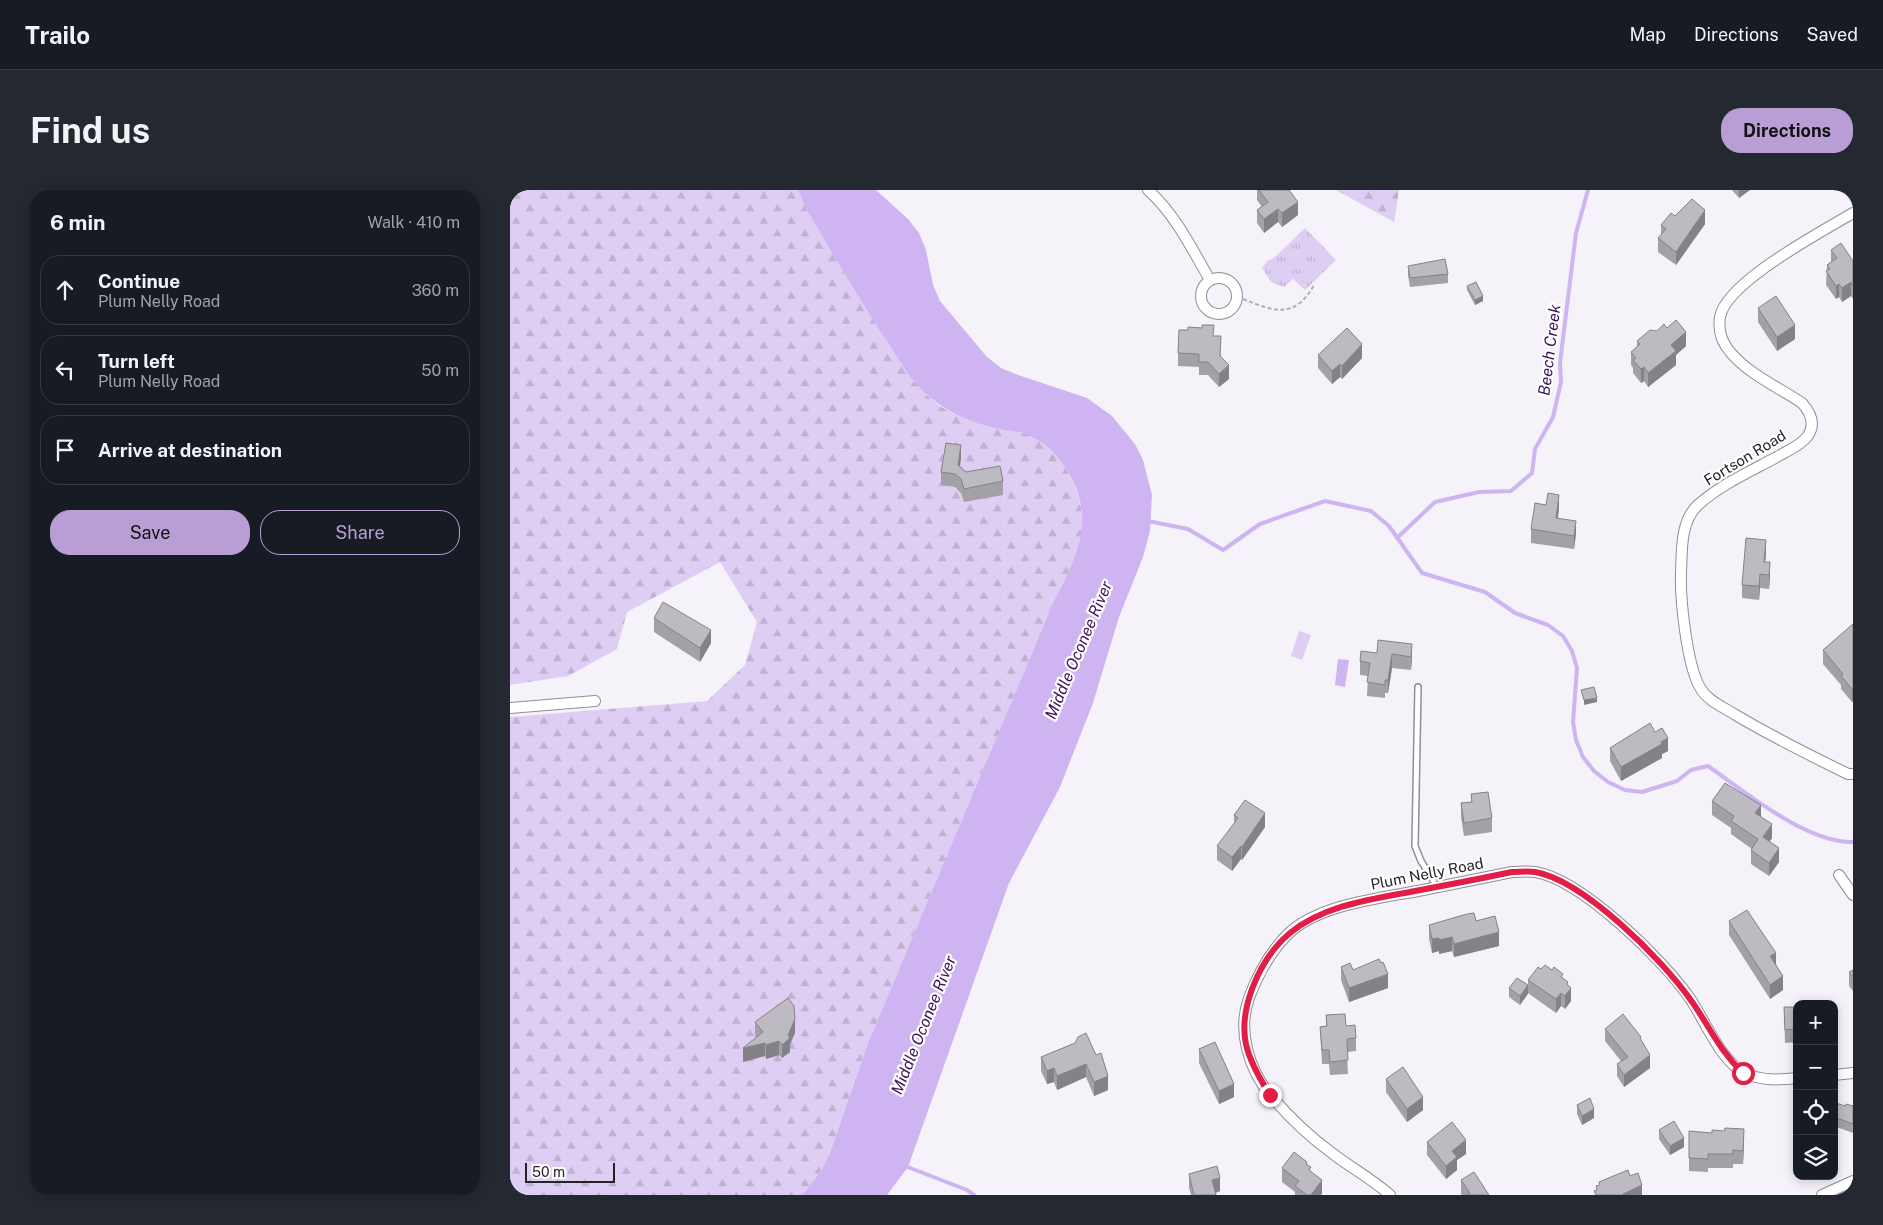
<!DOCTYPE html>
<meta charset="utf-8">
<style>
:root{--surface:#171b24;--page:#242831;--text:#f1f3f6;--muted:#9ea1a6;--line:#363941;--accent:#b99ed5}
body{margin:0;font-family:"Public Sans",sans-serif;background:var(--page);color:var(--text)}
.controls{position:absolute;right:15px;bottom:15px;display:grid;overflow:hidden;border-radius:10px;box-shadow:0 2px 12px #0003}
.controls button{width:45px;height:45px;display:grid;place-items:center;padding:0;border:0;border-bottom:1px solid var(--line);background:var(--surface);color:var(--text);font:25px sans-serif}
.scale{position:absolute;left:15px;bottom:12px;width:90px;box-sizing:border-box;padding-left:5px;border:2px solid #252327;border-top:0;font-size:14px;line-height:18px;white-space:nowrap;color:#252327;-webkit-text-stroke:4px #fff;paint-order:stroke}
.stop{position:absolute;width:15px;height:15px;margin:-11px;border:4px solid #e11d48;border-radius:50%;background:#fff}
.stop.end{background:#e11d48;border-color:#fff;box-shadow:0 1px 5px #0008}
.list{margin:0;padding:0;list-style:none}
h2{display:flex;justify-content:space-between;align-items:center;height:65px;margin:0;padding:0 20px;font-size:21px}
h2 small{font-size:16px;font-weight:400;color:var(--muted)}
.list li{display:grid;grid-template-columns:32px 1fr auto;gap:15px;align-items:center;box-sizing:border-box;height:70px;margin:0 10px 10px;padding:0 10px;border:1px solid var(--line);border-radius:20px}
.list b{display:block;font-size:19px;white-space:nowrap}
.list p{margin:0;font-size:16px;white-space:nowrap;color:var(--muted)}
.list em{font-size:16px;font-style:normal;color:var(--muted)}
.actions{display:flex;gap:10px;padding:15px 20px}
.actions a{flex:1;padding:11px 0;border:1px solid var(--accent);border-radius:20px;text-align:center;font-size:18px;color:var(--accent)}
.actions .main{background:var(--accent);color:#111}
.icon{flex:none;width:28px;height:28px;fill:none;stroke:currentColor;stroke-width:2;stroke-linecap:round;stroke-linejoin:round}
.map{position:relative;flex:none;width:1343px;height:1005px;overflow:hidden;border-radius:20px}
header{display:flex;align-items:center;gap:30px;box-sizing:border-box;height:70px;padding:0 25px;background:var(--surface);border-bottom:1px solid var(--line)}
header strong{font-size:24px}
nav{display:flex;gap:28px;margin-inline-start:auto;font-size:18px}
.intro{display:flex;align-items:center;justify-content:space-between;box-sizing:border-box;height:120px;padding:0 30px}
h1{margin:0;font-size:35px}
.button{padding:12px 22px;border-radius:20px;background:var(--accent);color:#111;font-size:18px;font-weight:700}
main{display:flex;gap:30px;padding:0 30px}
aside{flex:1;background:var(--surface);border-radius:20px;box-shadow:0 2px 12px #0003}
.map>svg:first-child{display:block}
.grass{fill:#decef4}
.forest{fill:url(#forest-firs)}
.park{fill:url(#park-tufts)}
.water{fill:#cfb4f2}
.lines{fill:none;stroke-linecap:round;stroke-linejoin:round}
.stream{stroke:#cfb4f2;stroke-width:4}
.service-casing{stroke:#918e96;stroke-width:8}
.minor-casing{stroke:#918e96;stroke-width:12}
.path{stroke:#b1afb5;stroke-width:2;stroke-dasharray:4 2.5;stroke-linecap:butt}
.service{stroke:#fff;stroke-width:5}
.minor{stroke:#fff;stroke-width:10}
.wall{fill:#a3a0a7}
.shaded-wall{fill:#848288}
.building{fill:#bdbac2;stroke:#848288}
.route{stroke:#e11d48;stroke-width:6}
.labels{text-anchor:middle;stroke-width:4.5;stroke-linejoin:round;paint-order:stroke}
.street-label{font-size:15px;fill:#252327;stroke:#fff}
.water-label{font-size:16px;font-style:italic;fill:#391259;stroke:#fff}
</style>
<header>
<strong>Trailo</strong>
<nav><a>Map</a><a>Directions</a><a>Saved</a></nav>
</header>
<div class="intro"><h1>Find us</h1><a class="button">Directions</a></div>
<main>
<aside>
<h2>6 min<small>Walk · 410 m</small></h2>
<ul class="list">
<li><svg class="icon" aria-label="ahead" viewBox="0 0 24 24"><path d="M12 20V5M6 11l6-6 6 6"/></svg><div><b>Continue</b><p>Plum Nelly Road</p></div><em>360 m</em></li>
<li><svg class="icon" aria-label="left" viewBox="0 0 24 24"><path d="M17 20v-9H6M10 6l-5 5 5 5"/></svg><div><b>Turn left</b><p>Plum Nelly Road</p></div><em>50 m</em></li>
<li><svg class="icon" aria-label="arrive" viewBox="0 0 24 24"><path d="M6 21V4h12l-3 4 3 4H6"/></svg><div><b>Arrive at destination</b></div></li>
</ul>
<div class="actions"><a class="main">Save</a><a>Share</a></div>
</aside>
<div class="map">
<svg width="1343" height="1005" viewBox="0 0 1343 1005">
<defs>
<pattern id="forest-firs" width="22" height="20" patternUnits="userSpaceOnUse" patternTransform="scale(1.25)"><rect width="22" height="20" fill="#decef4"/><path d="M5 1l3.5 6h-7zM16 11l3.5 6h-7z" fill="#beb1d1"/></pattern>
<pattern id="park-tufts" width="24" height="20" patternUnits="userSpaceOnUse" patternTransform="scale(1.25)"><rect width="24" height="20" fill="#decef4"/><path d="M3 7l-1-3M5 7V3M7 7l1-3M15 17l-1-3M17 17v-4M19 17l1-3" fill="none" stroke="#beb1d1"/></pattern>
</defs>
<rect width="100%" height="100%" fill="#f5f2fa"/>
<path class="grass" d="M789 441 801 445 792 470 781 466Z"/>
<g class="forest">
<path d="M0 0H288L295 17C320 59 344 100 370 140 383 160 396 182 411 199 440 231 471 233 510 242 530 247 546 261 556 279 587 331 568 365 543 413L358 853 317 970 311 981 292 1005H0V527L197 511 235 475 247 432 210 372 117 422 107 459 58 486 0 495Z"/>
<path d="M826 0H889L884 32Z"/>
</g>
<path class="park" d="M795 38 826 70 795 100 783 89 774 97 761 92 752 78 757 71 764 68Z"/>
<g class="water">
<path d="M288 0H366L398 29 409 43 416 60 423 95 430 111 477 167 491 178 508 185 577 208 602 226 625 254 633 270 642 305 640 341 633 367 609 427 583 513 550 597 499 693 398 977 377 1005H292L311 981 319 965 358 853 543 413C566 368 587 331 558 282 547 263 534 251 513 243 506 241 498 241 491 239 460 233 434 222 411 199 396 184 386 164 374 147 346 104 321 61 295 17Z"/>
<path d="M828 469 839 470 835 497 825 495Z"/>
</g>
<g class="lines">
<g class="stream">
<path d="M638 331 678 339 713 360 750 334 815 311 861 321 879 336 912 383 975 402 1005 423 1038 435 1053 446 1062 461 1067 478 1063 532 1066 550 1073 567 1084 581 1098 592 1115 600 1132 602 1167 591 1181 580 1198 576C1237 603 1296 653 1343 652"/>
<path d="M887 348 925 312 969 302 1001 301 1022 283 1025 259 1043 227 1051 192 1050 173 1066 43 1078 0"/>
<path d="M395 976 457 1000 464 1005"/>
</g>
<g class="service-casing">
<path id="service" d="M908 497 905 656 911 671 927 697"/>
</g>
<g class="minor-casing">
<g id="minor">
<path d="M638 0C665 24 682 59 700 90"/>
<path d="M1343 23C1313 41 1216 92 1210 127 1208 140 1212 153 1221 163 1240 185 1268 197 1292 213 1301 223 1306 235 1297 247 1290 256 1275 262 1265 268 1239 282 1210 295 1188 315 1170 331 1172 362 1171 383 1170 408 1177 478 1191 499 1197 510 1213 517 1224 524 1261 546 1299 565 1338 584H1343"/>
<circle cx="709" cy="106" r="18"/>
<path d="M0 518 85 511"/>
<path d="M1329 685 1343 705"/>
<path d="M1324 885 1343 883"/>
<path d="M880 1005C861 988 841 978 822 963 800 947 779 927 761 906 739 880 727 841 739 808 748 784 759 763 778 744 809 714 872 708 913 700 942 694 972 688 1002 682 1009 682 1017 681 1025 682 1071 689 1155 771 1181 810 1195 831 1212 873 1235 883 1251 891 1269 890 1287 888"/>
<path d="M1312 1005 1343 991"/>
</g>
</g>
<path class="path" d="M733 109C765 122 785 129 804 95"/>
<use href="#service" class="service"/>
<use href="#minor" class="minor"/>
</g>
<g class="wall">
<path d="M747 0H779L788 25 772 37 768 32 754 43 747 33V20L752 17 747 10Z"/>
<path d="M1222 0H1240L1229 8Z"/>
<path d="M1165 26 1195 34 1166 75 1148 62V48L1151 45V35Z"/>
<path d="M1321 60 1343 71V109L1341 106 1332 112 1329 107 1326 109 1316 95 1317 75 1321 72Z"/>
<path d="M898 76 938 84V93L900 97 898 85Z"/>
<path d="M957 96 973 111 965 115 957 100Z"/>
<path d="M1248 118 1285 149 1267 161 1248 132Z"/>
<path d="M1157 138 1176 156 1166 165V175L1138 197 1134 191 1131 193 1123 183V178L1121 175V162L1127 157V151L1147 141Z"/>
<path d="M704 146 719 189 709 197 698 185H689V177L668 176V163Z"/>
<path d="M808 165 852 168 832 189 830 187 822 194 808 178Z"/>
<path d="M451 268 450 276 456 282 493 291V305L454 312 451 303 445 297 431 295V282Z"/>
<path d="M1049 318 1048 328 1066 344 1064 359 1021 353V339Z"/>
<path d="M1256 364 1255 372 1260 386 1259 399 1250 398 1249 410 1232 408V395Z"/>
<path d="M144 428 201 453 190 472 144 442Z"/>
<path d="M1343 434V511L1342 512 1331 499V495L1313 474V460Z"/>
<path d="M868 450 902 468 901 480 882 478 878 503H875V508L857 506 858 486 850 485V471L867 463Z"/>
<path d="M1145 542 1158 561 1152 564V568L1111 591 1100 571V558Z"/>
<path d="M961 604 982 628V642L954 646 951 627V613L961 612Z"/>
<path d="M1202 611 1251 626 1262 648 1259 652 1269 672 1259 686 1241 674V660L1242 659 1221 644V638L1202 625Z"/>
<path d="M724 625 755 637 732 670 731 669 722 681 707 670V656L724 634Z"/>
<path d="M966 731 989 756 944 767 942 761 929 764V761L922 763 919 749V735Z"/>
<path d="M1219 731 1266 774 1273 800 1260 809 1219 745Z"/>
<path d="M831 777 843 780 878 798 839 812 831 790Z"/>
<path d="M1031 779 1042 780 1053 788 1058 796 1061 811 1055 819 1051 816 1046 823 1018 803 1010 815 999 807V798L1018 795V790Z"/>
<path d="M1343 780V801L1339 796V782Z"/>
<path d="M1274 817H1287V852L1275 853Z"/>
<path d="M816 825 836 836 846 848V861L837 862 838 884 820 885 819 874H812L810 837 816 836Z"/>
<path d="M245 832 285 843 280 854V862L272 868 269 865 256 869 255 866 233 872 246 847 245 846Z"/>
<path d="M1095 839 1131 851 1140 878 1114 897 1107 886V874L1111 871 1095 851Z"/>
<path d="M565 853 598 900 584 906 576 887 547 900 544 892 537 894 531 881V867Z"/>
<path d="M689 859 724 907 709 914 689 873Z"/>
<path d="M876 889 913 920 897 932 876 902Z"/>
<path d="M1067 915 1084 928 1072 935 1067 924Z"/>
<path d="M1335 916H1343V943L1324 936V917Z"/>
<path d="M1149 940 1174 957 1160 965 1149 949Z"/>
<path d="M1179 941 1234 953 1233 974H1223V978H1198V982L1179 981Z"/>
<path d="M917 952 956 964 947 970V980L936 989 917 965Z"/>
<path d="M797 975 812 1003 811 1005H785V1002L772 992V978Z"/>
<path d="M679 984 710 1001 706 1003V1005H681L679 998Z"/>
<path d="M951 990 979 1005H952L951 1004Z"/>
</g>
<g class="shaded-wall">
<path d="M1229 0H1240L1229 8Z"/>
<path d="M788 12V25L772 37V23Z"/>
<path d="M768 19V32L754 43V29Z"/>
<path d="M1195 20V34L1166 75V62Z"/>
<path d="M1341 92V106L1332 112V98Z"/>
<path d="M1329 94V107L1326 109V96Z"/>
<path d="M973 106V111L965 115V110Z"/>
<path d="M1285 135V149L1267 161V147Z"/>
<path d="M1176 142V156L1166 165V175L1138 197V183L1161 155Z"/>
<path d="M852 154V168L832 189V176Z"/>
<path d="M830 174V187L822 194V181Z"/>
<path d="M719 175V189L709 197V184Z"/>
<path d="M1134 177V191L1131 193V179Z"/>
<path d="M451 255V268L448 288V275Z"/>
<path d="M1049 305V318L1046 341V328Z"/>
<path d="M1066 331V344L1064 359V346Z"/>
<path d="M1256 350V364L1254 385V372Z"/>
<path d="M1260 372V386L1259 399V385Z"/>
<path d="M1250 384V398L1249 410V396Z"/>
<path d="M201 440V453L190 472V458Z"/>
<path d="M902 454V468L901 480V467Z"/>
<path d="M882 464V478L878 503V490Z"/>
<path d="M1343 498V511L1342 512V499Z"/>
<path d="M1087 508V512L1074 515V510Z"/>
<path d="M1158 548V561L1152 564V568L1111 591V577Z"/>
<path d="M1251 615V629L1245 623Z"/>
<path d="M755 623V637L732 670V657Z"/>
<path d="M1262 634V648L1253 661V647Z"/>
<path d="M731 656V669L722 681V667Z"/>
<path d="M1269 658V672L1259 686V673Z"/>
<path d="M989 742V756L944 767V754Z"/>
<path d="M942 747V761L929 764V750Z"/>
<path d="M929 748V761L922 763V749Z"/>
<path d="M1266 763V776L1260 766Z"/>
<path d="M878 784V798L839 812V798Z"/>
<path d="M1273 786V800L1260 809V795Z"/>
<path d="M1058 792V801L1061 798V811L1055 819V806L1057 794Z"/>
<path d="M1018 795V804L1010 815V806Z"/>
<path d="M1051 803V816L1046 823V809Z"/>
<path d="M285 829V843L280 854V862L272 868V855L278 845Z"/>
<path d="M269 851V865L256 869V855Z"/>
<path d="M255 853V866L233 872V858Z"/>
<path d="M1140 865V878L1114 897V885Z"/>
<path d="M576 874V887L547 900V886Z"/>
<path d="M544 878V892L537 894V881Z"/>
<path d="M598 886V900L584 906V892Z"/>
<path d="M724 894V907L709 914V901Z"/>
<path d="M913 907V920L897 932V919Z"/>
<path d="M1084 919V928L1072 935V926Z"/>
<path d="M1234 939V953L1233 974V961Z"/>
<path d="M1174 948V957L1160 965V956Z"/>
<path d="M956 950V964L947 970V980L936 989V976L942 961Z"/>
<path d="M710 988V1001L702 1004V990Z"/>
<path d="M812 990V1003L811 1005H801Z"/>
<path d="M1132 995V1005H1113V1004Z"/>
</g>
<g class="building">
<path d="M749 0H779L788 12 772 23 768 19 754 29 747 20 758 12Z"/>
<path d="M1182 9 1195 20 1166 62 1148 48 1156 39 1151 35 1161 23 1165 26Z"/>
<path d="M1331 53 1343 71V96L1341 92 1332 98 1329 94 1326 96 1316 81 1320 79 1317 75 1327 68 1321 60Z"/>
<path d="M935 69 938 84 900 88 898 76Z"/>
<path d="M966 92 973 106 965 110 957 96Z"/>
<path d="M1266 106 1285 135 1267 147 1248 118Z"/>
<path d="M1166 130 1176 142 1161 155 1166 161 1138 183 1134 177 1131 179 1123 170 1126 168 1121 162 1130 154 1127 151 1140 140 1147 141 1154 134 1157 138Z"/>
<path d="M692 135H704L703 146H711L710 166 719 175 709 184 698 172H689V164L668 163 669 140H678V137L692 138Z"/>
<path d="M837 138 852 154 832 176 830 174 822 181 808 165Z"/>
<path d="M436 253 451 255 448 275 456 282 490 276 493 291 454 299 451 289 445 284 431 282Z"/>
<path d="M1038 303 1049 305 1046 328 1066 331 1064 346 1021 339 1025 313 1036 315Z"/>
<path d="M1236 348 1256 350 1254 372H1260L1259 385 1250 384 1249 396 1232 395Z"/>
<path d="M153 412 201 440 190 458 144 428Z"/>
<path d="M1343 434V498L1342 499 1331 486 1333 484 1313 460Z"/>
<path d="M868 450 902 454 901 467 882 464 878 490H875V495L857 492 860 473 850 471 851 461 867 463Z"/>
<path d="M1084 497 1087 508 1074 510 1071 500Z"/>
<path d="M1140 533 1145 542 1152 538 1158 548 1151 552 1152 554 1111 577 1100 558Z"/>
<path d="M1215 593 1251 615 1245 623 1262 634 1253 647 1269 658 1259 673 1241 660 1248 649 1221 631 1224 626 1202 611Z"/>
<path d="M978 602 982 628 954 633 951 613 962 612 961 604Z"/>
<path d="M735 610 755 623 732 657 731 656 722 667 707 656 728 628 724 625Z"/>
<path d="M1237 720 1266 763 1260 766 1273 786 1260 795 1219 731Z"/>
<path d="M964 723 966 731 985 726 989 742 944 754 942 747 929 750V748L922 749 919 735 957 724Z"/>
<path d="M869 769 871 773 873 772 878 784 839 798 831 777 840 773 843 780Z"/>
<path d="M1035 775 1042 780 1044 777 1053 784 1051 787 1058 792 1057 794 1061 798 1055 806 1051 803 1046 809 1018 790 1028 777 1031 779Z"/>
<path d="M1343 780V787L1339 782Z"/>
<path d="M1007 788 1018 795 1010 806 999 798Z"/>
<path d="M278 808 284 816 285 829 278 845 280 848 272 855 269 851 256 855 255 853 233 858 253 842 245 832Z"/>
<path d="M1300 812H1308L1310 814H1301Z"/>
<path d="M1274 817H1287V839L1275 840Z"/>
<path d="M835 824 836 836 845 835 846 848 837 849 838 870 820 872 819 860H812L810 837 817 836 816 825Z"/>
<path d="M1113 824 1131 847 1130 848 1140 865 1114 885 1107 874 1118 867 1095 839Z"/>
<path d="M576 843 586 865 591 863 598 886 584 892 576 874 547 886 544 878 537 881 531 867 565 853 568 847Z"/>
<path d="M705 852 724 894 709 901 689 859Z"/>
<path d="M893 877 913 907 897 919 876 889Z"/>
<path d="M1080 908 1084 919 1072 926 1067 915Z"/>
<path d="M1326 913 1335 916 1336 914 1343 916V934L1324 927V917Z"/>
<path d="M1164 931 1174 948 1160 956 1149 940Z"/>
<path d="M942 932 956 950 942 961 947 967 936 976 917 952Z"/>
<path d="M1215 938 1234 939 1233 961 1223 960V964H1198V969L1179 968V941L1202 943V940L1214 941Z"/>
<path d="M784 962 797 972 796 974 801 977 799 980 812 990 801 1005H797L785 996 789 991 772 978Z"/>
<path d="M707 976 710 988 702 990 706 1005H684L679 984Z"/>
<path d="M1118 980 1120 986 1128 983 1132 995 1113 1004V1005H1086L1084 1001 1087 1000 1086 996 1090 995 1089 992Z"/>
<path d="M964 982 979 1005H958V1004L960 1003 951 990Z"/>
</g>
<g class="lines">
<path class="route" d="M760 905C736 867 726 843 742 799 750 778 763 757 780 743 814 715 863 709 905 701 937 695 969 689 1002 682 1009 682 1018 681 1025 682 1073 690 1152 769 1180 809 1199 835 1208 859 1233 883"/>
</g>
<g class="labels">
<g class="street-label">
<text transform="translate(1235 268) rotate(-31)" y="5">Fortson Road</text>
<text transform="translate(917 684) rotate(-11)" y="5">Plum Nelly Road</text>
</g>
<g class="water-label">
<text transform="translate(1039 160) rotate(-83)" y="6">Beech Creek</text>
<text transform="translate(568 460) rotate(-67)" y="6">Middle Oconee River</text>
<text transform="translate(413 835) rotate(-68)" y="6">Middle Oconee River</text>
</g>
</g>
</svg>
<div class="controls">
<button>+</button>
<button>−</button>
<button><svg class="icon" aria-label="locate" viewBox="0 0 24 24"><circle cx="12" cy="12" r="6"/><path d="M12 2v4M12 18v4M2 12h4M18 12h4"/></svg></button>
<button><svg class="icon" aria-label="layers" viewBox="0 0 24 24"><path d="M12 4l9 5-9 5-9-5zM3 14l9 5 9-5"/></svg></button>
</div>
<div class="scale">50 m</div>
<div class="stop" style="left:1233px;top:883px"></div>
<div class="stop end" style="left:760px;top:905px"></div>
</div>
</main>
